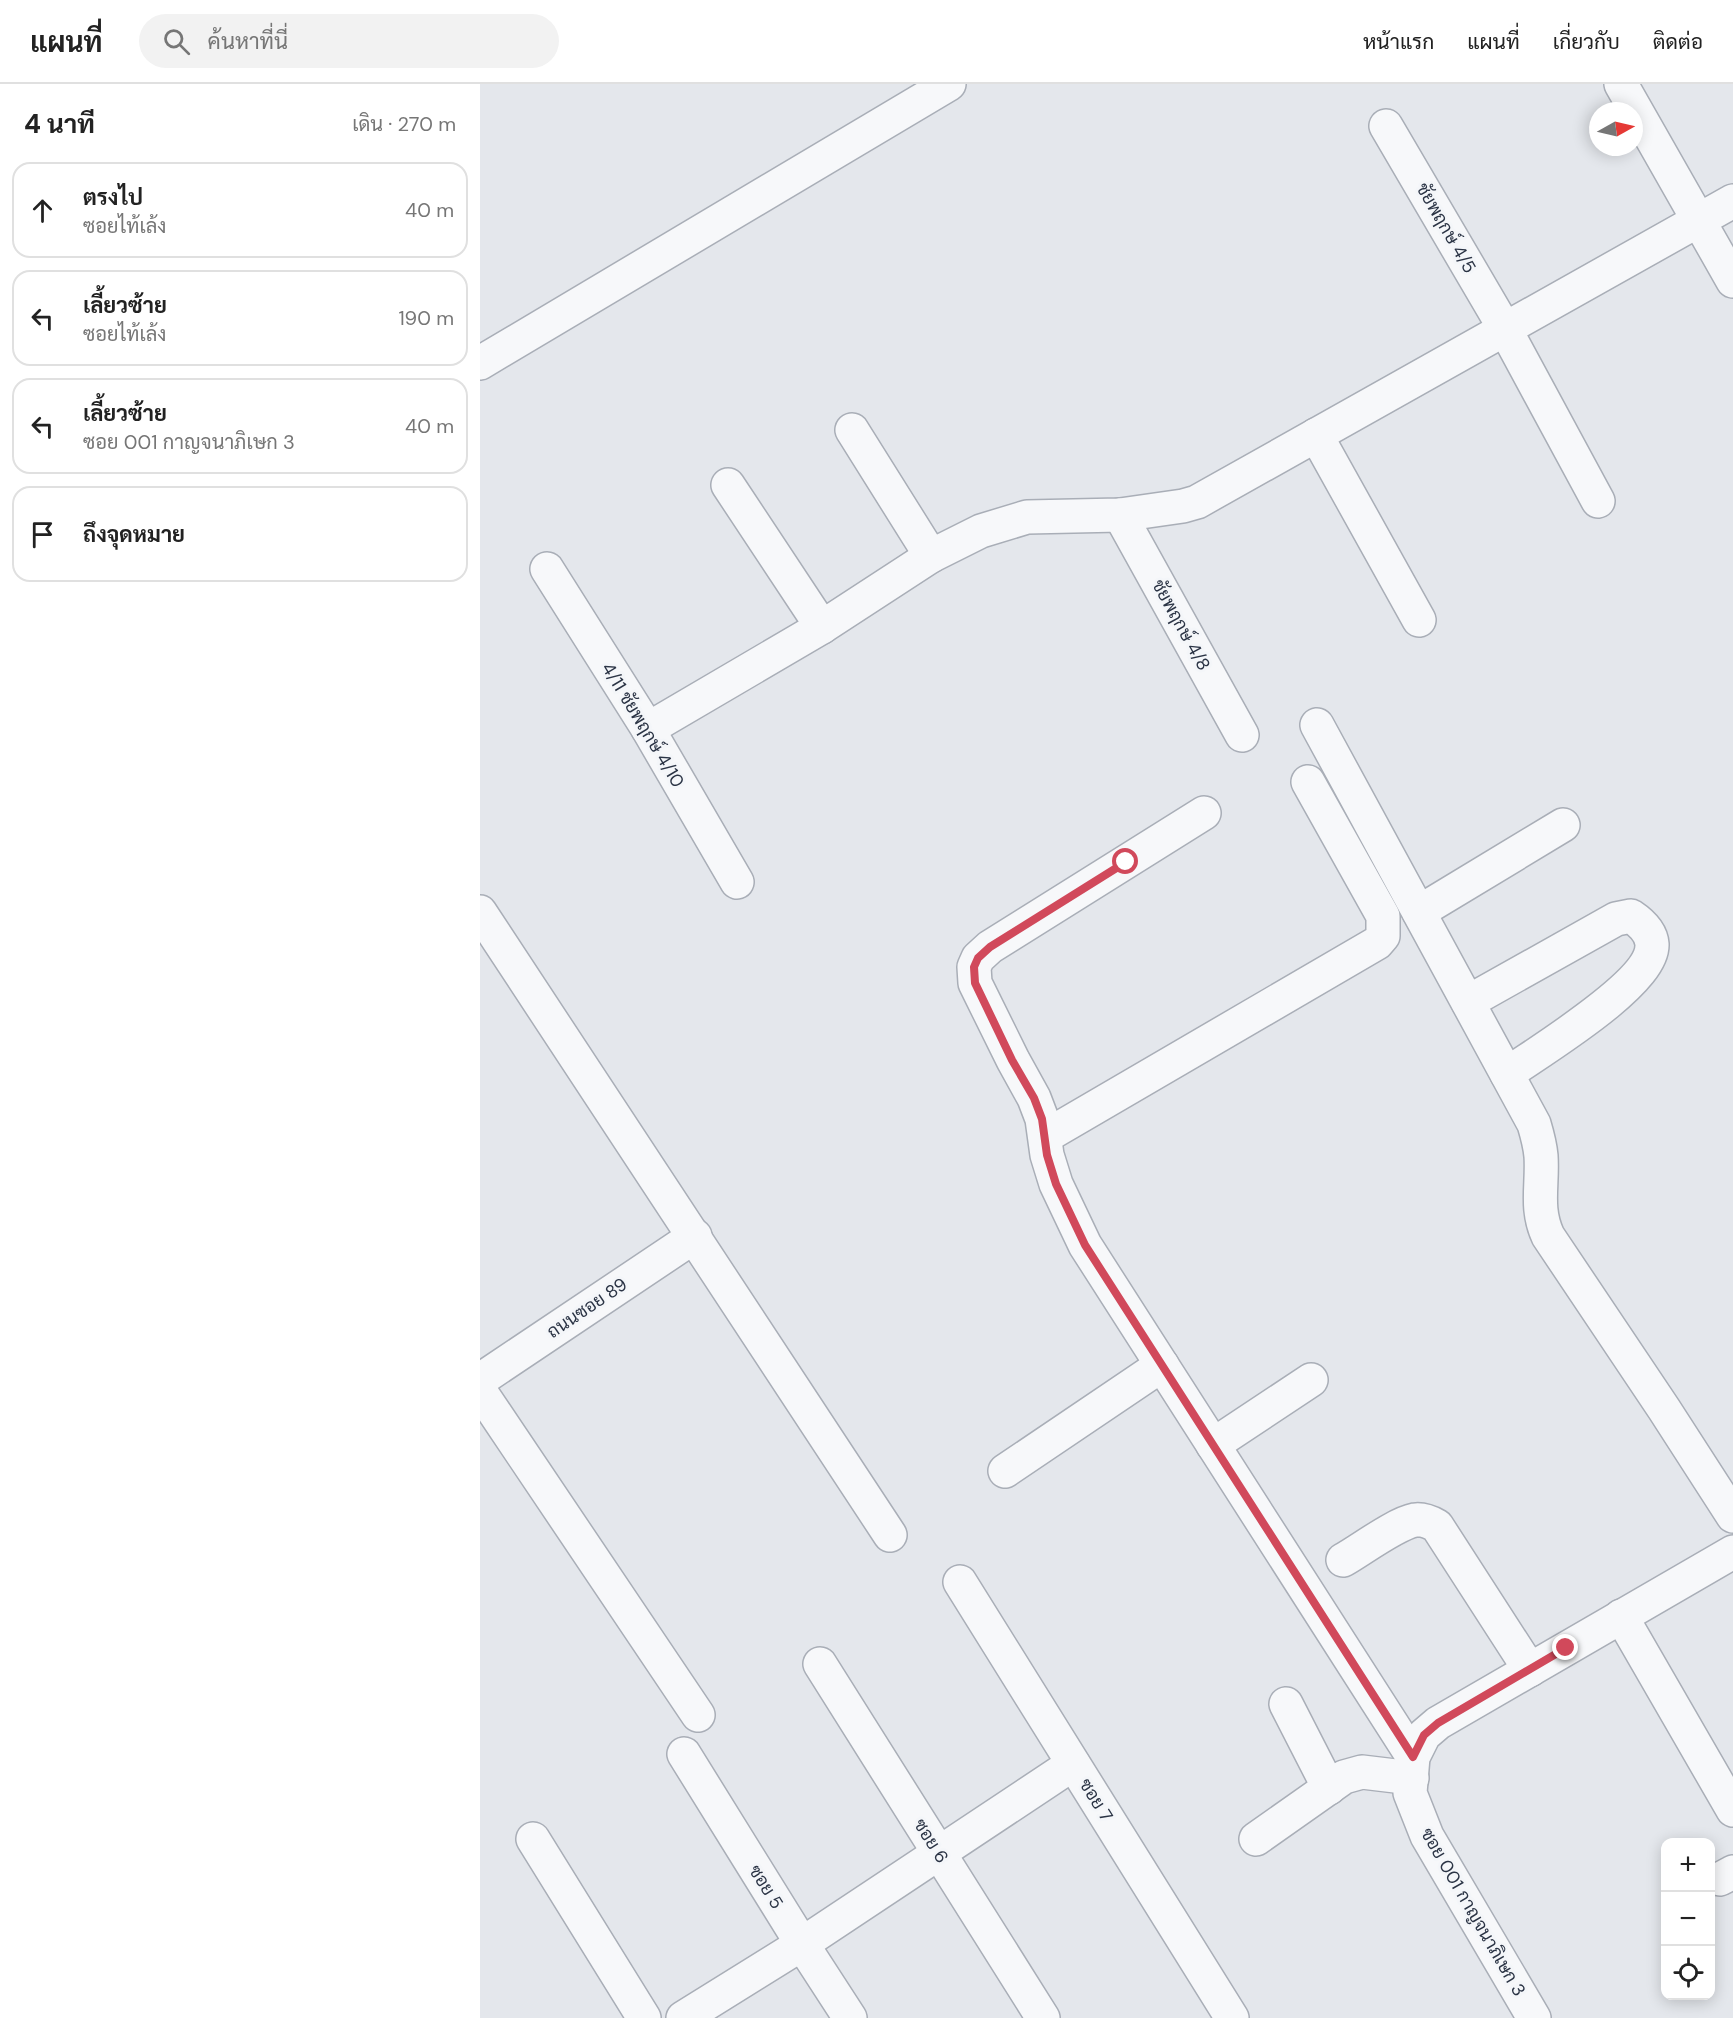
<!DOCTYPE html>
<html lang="th">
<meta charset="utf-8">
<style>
:root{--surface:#fff;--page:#f2f2f2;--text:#222;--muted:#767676;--line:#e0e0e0}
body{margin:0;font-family:"DM Sans",Sarabun,sans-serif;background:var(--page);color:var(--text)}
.controls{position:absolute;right:18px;bottom:18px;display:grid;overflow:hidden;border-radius:12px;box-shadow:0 3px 15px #0003}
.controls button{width:54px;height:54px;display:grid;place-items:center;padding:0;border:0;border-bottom:2px solid var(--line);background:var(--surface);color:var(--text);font:30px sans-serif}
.compass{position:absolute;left:1109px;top:18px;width:54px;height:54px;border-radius:50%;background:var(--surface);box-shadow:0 3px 15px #0003;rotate:82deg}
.stop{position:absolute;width:18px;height:18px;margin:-14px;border:4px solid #d1495b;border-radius:50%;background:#fff}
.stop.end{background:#d1495b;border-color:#fff;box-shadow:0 2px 6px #0008}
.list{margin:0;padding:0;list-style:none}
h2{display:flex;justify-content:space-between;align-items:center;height:78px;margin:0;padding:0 24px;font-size:26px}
h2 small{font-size:20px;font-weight:400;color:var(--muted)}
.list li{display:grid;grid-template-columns:39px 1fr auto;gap:18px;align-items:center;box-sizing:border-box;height:96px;margin:0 12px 12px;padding:0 12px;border:2px solid var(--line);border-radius:18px}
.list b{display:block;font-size:22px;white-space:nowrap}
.list p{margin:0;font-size:20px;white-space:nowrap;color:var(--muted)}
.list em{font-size:20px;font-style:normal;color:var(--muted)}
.icon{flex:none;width:33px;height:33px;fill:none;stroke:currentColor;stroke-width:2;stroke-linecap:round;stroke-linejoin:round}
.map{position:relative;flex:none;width:1253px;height:1934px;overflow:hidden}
header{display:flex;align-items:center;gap:36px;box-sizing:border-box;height:84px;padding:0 30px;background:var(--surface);border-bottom:2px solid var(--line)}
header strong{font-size:28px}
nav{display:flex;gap:33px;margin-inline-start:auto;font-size:21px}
.search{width:420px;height:54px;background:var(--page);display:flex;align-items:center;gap:15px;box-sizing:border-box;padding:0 21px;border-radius:33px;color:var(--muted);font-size:22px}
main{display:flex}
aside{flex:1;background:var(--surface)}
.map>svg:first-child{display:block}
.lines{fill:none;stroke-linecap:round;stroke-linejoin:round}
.minor-casing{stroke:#a9aeb7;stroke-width:36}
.minor{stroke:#f7f8fa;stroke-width:33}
.route{stroke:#d1495b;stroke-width:8}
.labels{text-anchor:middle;stroke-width:6;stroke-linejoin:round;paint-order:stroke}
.street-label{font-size:18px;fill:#2b3445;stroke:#f4f6f9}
</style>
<header>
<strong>แผนที่</strong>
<div class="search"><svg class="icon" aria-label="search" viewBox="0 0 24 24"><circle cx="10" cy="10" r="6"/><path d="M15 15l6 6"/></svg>ค้นหาที่นี่</div>
<nav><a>หน้าแรก</a><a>แผนที่</a><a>เกี่ยวกับ</a><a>ติดต่อ</a></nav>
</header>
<main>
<aside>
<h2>4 นาที<small>เดิน · 270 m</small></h2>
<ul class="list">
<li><svg class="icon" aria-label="ahead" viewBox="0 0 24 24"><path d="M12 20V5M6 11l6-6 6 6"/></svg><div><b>ตรงไป</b><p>ซอยไท้เล้ง</p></div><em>40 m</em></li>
<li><svg class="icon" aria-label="left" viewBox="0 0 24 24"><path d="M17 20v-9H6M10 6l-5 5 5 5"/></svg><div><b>เลี้ยวซ้าย</b><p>ซอยไท้เล้ง</p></div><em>190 m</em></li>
<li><svg class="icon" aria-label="left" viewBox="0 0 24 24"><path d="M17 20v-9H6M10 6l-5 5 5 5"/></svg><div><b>เลี้ยวซ้าย</b><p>ซอย 001 กาญจนาภิเษก 3</p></div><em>40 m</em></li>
<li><svg class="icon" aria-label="arrive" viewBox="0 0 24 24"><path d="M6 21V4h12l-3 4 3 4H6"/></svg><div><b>ถึงจุดหมาย</b></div></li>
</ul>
</aside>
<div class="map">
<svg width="1253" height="1934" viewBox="0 0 1253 1934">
<rect width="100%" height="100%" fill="#e4e7ec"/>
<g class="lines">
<g class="minor-casing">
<g id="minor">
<path d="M1141 0 1253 197"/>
<path d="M906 42 1025 245 1118 417"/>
<path d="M0 279 469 0"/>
<path d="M372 346 451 472"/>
<path d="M836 351 939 536"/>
<path d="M248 401 342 543"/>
<path d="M640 431 762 651"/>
<path d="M67 485 168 645 257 798"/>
<path d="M837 641 1054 1040C1057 1050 1060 1061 1061 1072 1063 1101 1055 1124 1068 1152L1184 1325 1253 1432"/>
<path d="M168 645 342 543 451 472 501 447 547 433 640 431 703 422 717 418 1253 117"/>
<path d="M724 729 510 863 498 874 494 883 495 899 533 976 554 1014 562 1035 567 1071 576 1100 605 1161 933 1673"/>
<path d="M0 828 410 1451"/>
<path d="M939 828 1083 741"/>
<path d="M988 918 1136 835 1151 832C1160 838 1171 848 1172 860 1174 899 1058 968 1027 990"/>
<path d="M566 1052 897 859 903 852V832L828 698"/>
<path d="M0 1296 215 1152"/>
<path d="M0 1307 218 1631"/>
<path d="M733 1361 831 1296"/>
<path d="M525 1387 682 1281"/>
<path d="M863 1476C881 1466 915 1440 935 1436 943 1435 950 1438 957 1442L1050 1586"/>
<path d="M480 1498 752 1934"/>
<path d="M1141 1532 1253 1726"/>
<path d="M340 1580 563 1934"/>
<path d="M806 1620 849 1704"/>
<path d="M204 1670 322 1860 370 1934"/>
<path d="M53 1755 164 1934"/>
<path d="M776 1755 864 1693 882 1688 932 1694"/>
<path d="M1240 1795 1253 1788"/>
<path d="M203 1934 322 1860 593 1680"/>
<path d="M1054 1934 947 1752 930 1709 933 1673 944 1651 958 1639 1253 1468"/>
</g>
</g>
<use href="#minor" class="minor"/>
</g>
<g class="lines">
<path class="route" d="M646 778 510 863 498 874 494 883 495 899 532 976 554 1014 562 1035 567 1071 576 1100 605 1161 933 1673 944 1651 958 1639 1086 1564"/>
</g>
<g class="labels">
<g class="street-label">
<text transform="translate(966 144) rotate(60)" y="6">ชัยพฤกษ์ 4/5</text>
<text transform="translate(701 541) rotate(61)" y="6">ชัยพฤกษ์ 4/8</text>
<text transform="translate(163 641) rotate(59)" y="6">4/11 ชัยพฤกษ์ 4/10</text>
<text transform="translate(107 1224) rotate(-34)" y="6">ถนนซอย 89</text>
<text transform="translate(616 1716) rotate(58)" y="6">ซอย 7</text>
<text transform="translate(451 1757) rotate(58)" y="6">ซอย 6</text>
<text transform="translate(286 1803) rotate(58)" y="6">ซอย 5</text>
<text transform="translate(993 1828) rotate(60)" y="6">ซอย 001 กาญจนาภิเษก 3</text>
</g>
</g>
</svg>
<div class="controls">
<button>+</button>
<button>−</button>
<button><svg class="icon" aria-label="locate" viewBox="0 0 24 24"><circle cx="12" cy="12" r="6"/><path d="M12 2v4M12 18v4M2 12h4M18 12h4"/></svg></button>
</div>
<svg class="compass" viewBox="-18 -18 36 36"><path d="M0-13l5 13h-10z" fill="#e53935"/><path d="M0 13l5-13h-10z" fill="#767676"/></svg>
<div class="stop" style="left:646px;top:778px"></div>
<div class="stop end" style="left:1086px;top:1564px"></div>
</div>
</main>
